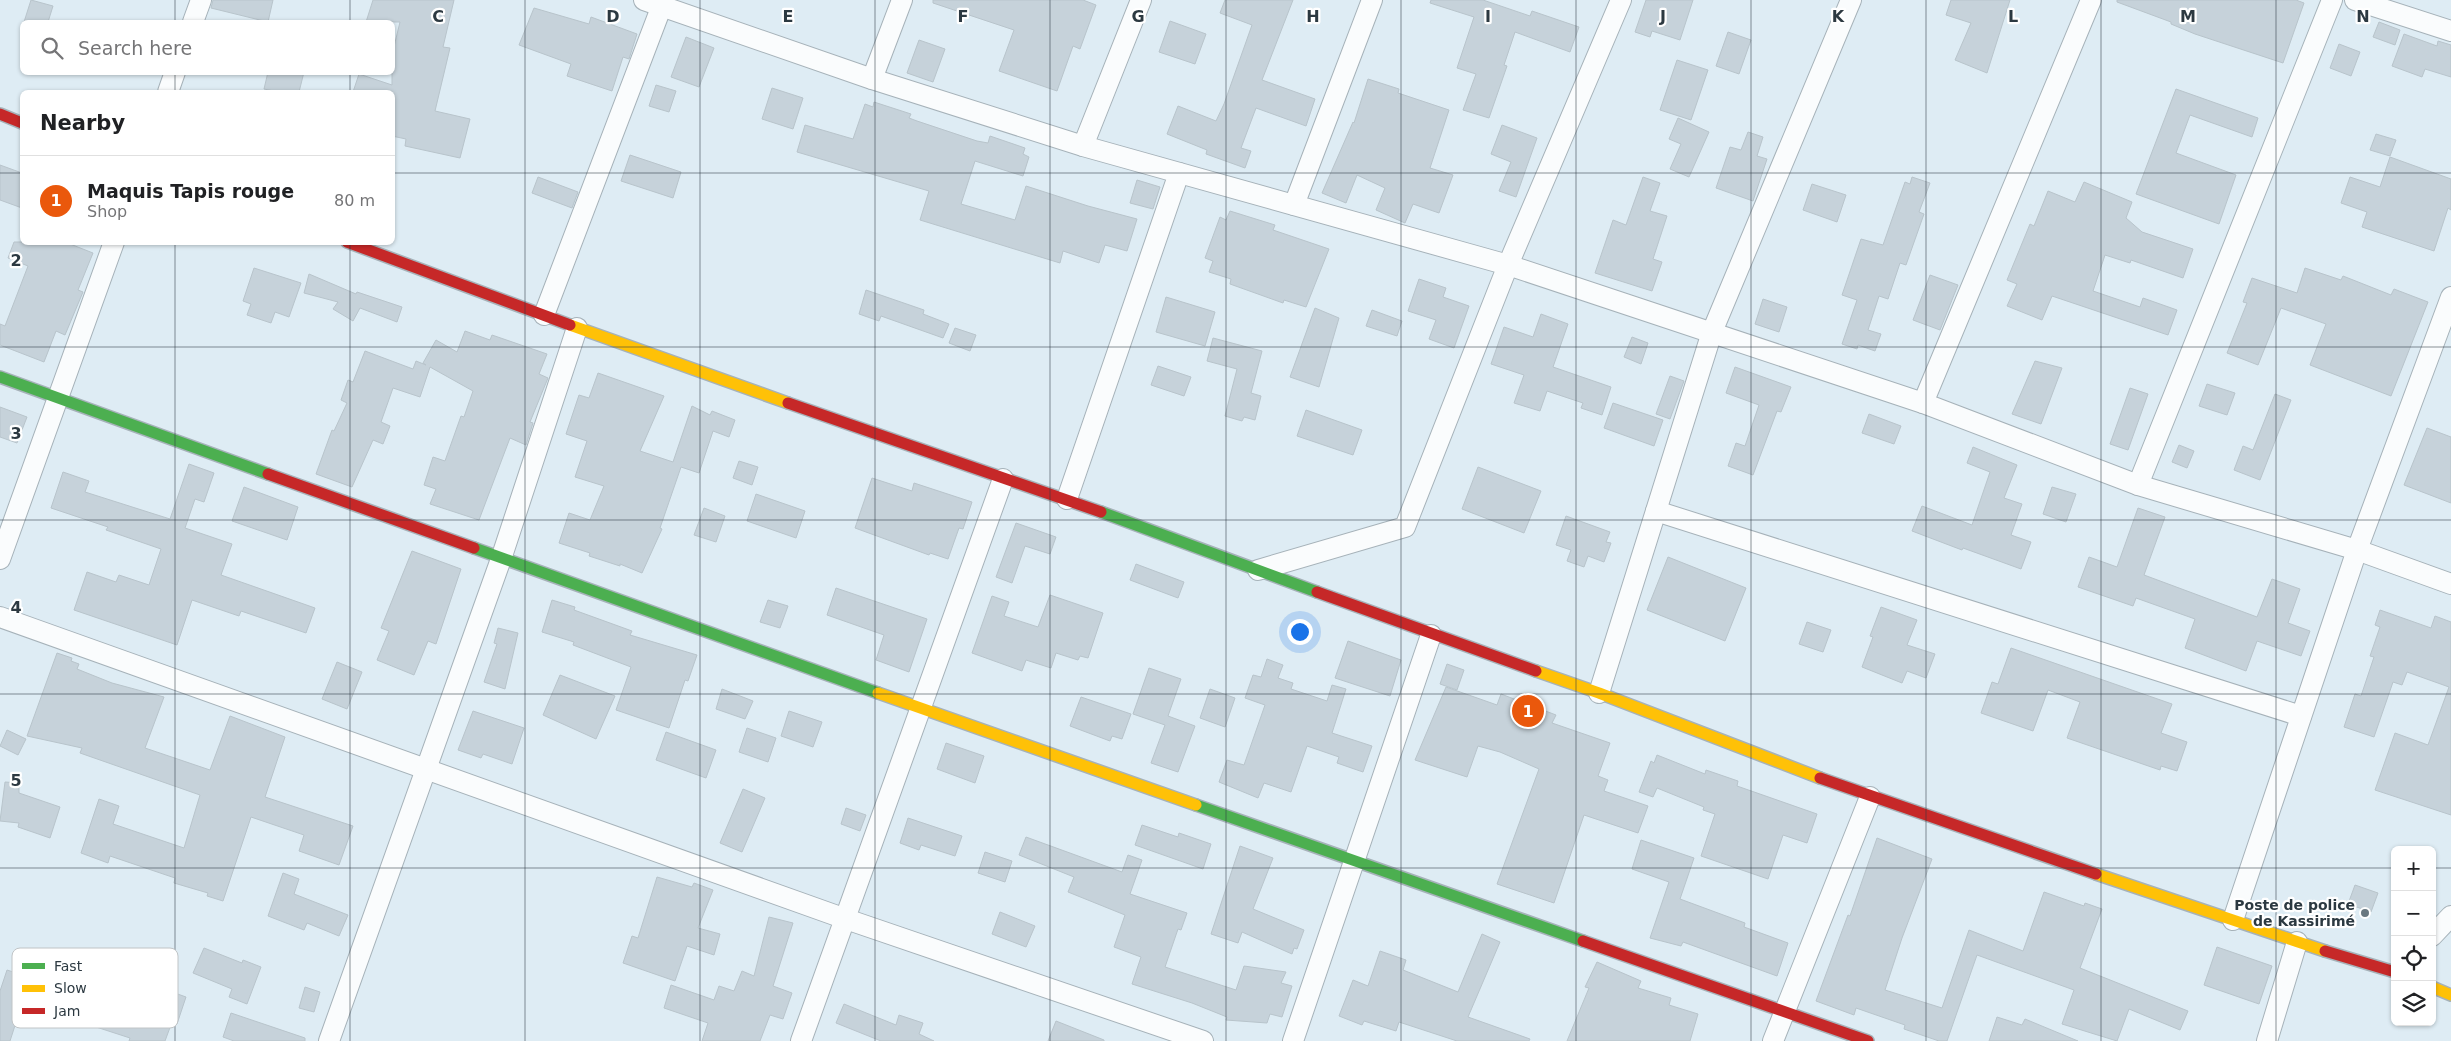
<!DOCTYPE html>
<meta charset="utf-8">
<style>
:root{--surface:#fff;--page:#f6f6f6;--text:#202124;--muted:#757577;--line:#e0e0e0;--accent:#ea580c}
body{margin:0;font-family:"DejaVu Sans",sans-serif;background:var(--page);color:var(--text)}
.controls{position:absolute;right:15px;bottom:15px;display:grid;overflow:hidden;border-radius:8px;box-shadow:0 1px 4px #0004}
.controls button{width:45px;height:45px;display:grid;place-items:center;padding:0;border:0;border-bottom:1px solid var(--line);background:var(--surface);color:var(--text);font:25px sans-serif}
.you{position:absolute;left:1299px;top:631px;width:18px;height:18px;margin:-12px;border:4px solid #fff;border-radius:50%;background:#1a73e8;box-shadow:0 0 0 8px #1a73e833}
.badge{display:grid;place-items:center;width:32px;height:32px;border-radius:50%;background:var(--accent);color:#fff;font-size:16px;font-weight:700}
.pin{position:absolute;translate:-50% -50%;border:2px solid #fff;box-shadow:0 1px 5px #0006}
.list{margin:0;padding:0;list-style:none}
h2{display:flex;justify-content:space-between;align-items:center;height:65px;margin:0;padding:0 20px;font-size:21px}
h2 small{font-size:16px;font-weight:400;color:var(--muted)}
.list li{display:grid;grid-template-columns:32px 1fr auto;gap:15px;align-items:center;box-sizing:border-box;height:90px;padding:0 20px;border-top:1px solid var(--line)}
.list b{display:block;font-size:19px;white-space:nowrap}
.list p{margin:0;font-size:16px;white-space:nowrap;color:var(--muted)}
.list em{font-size:16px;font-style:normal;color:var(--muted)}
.icon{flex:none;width:28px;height:28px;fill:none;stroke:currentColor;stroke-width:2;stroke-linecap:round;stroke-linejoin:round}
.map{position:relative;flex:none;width:2451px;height:1041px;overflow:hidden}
.search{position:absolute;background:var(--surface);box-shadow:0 1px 4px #0004;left:20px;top:20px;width:375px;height:55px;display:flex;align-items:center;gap:12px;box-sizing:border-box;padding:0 18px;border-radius:8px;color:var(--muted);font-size:19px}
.panel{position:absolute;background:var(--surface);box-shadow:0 1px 4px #0004;left:20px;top:90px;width:375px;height:155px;border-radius:8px}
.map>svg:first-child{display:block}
.building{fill:#c6d2da;stroke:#b8c4cb}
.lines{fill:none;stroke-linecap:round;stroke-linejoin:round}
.street-casing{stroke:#a6b2b9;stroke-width:22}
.fast-casing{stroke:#a6b2b9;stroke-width:14}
.slow-casing{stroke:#a6b2b9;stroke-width:14}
.jam-casing{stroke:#a6b2b9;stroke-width:14}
.street{stroke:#fafcfd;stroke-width:20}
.fast{stroke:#4caf50;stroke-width:11}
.slow{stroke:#ffc107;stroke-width:11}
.jam{stroke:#c62828;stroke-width:11}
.grid{fill:none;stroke:#2c3941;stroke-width:1;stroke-opacity:0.55}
.poi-dot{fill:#6a7880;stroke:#fff;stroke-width:2}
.labels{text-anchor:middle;stroke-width:4.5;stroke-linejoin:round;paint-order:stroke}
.poi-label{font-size:14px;font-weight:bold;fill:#2c3941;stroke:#fff;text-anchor:end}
.key{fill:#fff;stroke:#c0c4c6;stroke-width:1}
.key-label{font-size:14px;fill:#2c3941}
.grid-label{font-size:16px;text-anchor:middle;font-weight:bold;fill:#2c3941;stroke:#fff;stroke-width:4.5;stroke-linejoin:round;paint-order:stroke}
</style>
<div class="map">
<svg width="2451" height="1041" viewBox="0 0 2451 1041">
<rect width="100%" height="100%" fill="#deecf4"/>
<g class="building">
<path d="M31 0 53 6 48 22H24Z"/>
<path d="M213 0H273L268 22 211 8Z"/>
<path d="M373 0H454L443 47 450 48 435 111 470 119 460 158 405 146 406 139 392 136V92H353L359 74 392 85V55L400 22H366Z"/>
<path d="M933 0H1083L1096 5 1080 49 1073 46 1057 91 999 71 1014 30 933 3Z"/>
<path d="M1225 0H1293L1262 80 1315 99 1306 126 1256 108 1241 148 1251 151 1245 168 1206 154 1207 150 1167 134 1178 106 1216 121 1224 104 1252 25 1220 13Z"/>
<path d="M1431 0H1483L1530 16 1532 11 1579 27 1570 52 1515 32 1504 65 1507 66 1489 118 1463 110 1476 74 1457 68 1474 17 1430 3Z"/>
<path d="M1646 0H1693L1680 40 1652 31 1650 37 1635 32Z"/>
<path d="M1951 0H2010L1987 73 1955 60 1971 23 1946 15Z"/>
<path d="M2117 0H2296L2304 3 2283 63 2195 34 2171 24V22L2117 2Z"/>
<path d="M534 8 589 24 591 17 637 34 629 59 623 57 612 91 567 76 571 64 519 45Z"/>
<path d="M1170 21 1206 34 1195 64 1159 52Z"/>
<path d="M2379 22 2400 30 2395 45 2373 37Z"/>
<path d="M1728 32 1751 40 1739 74 1716 66Z"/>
<path d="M2404 34 2437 46 2438 41 2451 45V77L2425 69 2422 77 2392 66Z"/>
<path d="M686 37 714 48 699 87 671 77Z"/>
<path d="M919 40 945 49 933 82 907 73Z"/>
<path d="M2339 44 2360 52 2351 76 2330 68Z"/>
<path d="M1677 60 1708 70 1691 120 1660 110Z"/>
<path d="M268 72H304L299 92H279L264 89Z"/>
<path d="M1368 79 1399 89 1398 93 1449 110 1430 168 1453 175 1439 213 1413 204 1405 223 1376 210 1385 188 1357 175 1346 203 1322 193 1353 122 1354 123Z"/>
<path d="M656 85 676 91 669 112 649 106Z"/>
<path d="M772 88 803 98 793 129 762 119Z"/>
<path d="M2176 89 2258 118 2252 137 2190 115 2176 153 2236 175 2219 224 2136 194Z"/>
<path d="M874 102 911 114 909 118 917 121 977 141 988 143 990 136 1025 148 1023 154 1029 157 1023 176 975 161 961 204 1015 220 1026 186 1088 206 1137 219 1127 251 1105 245 1099 263 1063 251 1060 263 920 220 929 191 797 152 805 125 853 139 865 104 873 107Z"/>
<path d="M1678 118 1709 132 1689 177 1670 169 1681 144 1669 139Z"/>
<path d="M1502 125 1537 138 1516 197 1499 191 1511 162 1491 154Z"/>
<path d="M1748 132 1763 137 1757 156 1767 159 1753 201 1716 188 1730 147 1741 150Z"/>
<path d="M2376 134 2396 140 2390 156 2370 150Z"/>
<path d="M630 155 681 172 673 198 621 181Z"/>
<path d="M2390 157 2451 179V210L2448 208 2434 251 2362 227 2367 212 2341 203 2350 177 2380 187Z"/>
<path d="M0 165 22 173V208L0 200Z"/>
<path d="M538 177 578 192 572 208 532 193Z"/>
<path d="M1643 177 1660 183 1650 211 1667 216 1653 259 1662 262 1652 291 1595 273 1613 220 1626 225Z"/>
<path d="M1912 177 1930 183 1919 212 1924 214 1906 265 1900 263 1888 299 1879 296 1868 330 1881 334 1875 351 1858 345 1857 349 1842 344 1857 300 1842 295 1861 239 1883 245 1905 182 1910 184Z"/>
<path d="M1137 180 1160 187 1153 209 1130 203Z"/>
<path d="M2084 182 2132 202 2126 218 2142 232 2193 249 2183 278 2131 260 2130 263 2105 255 2093 291 2140 307 2143 298 2177 310 2168 335 2052 296 2042 320 2007 306 2017 284 2007 280 2030 224 2034 226 2048 191 2075 202Z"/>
<path d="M1812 184 1846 195 1837 222 1803 210Z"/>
<path d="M1230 211 1275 225 1273 230 1329 249 1306 307 1284 300 1283 303 1230 284 1231 279 1209 272 1213 261 1205 258 1220 217 1226 220Z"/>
<path d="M14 242H65L93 253 78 290 83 292 65 335 56 331 44 362 0 345V324L5 326 28 266 8 258Z"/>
<path d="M254 268 301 283 289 317 275 312 271 323 247 315 251 304 243 301Z"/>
<path d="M2305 268 2341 280 2343 276 2391 295 2394 289 2428 302 2391 396 2310 365 2326 324 2281 308 2258 365 2227 353 2247 303 2243 302 2252 278 2297 293Z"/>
<path d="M309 274 356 294 357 292 402 307 397 322 360 308 353 321 333 309 338 302 304 293Z"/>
<path d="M1930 275 1958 285 1940 330 1913 320Z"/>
<path d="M1419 279 1446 288 1443 297 1469 306 1454 348 1429 339 1436 320 1408 311Z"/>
<path d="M866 290 924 310 923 314 949 324 943 338 881 316 879 321 859 314Z"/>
<path d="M1166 297 1215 312 1205 346 1156 332Z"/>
<path d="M1763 299 1787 307 1779 332 1755 324Z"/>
<path d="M1315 308 1339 318 1319 387 1290 377Z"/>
<path d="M1372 310 1402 321 1397 336 1366 326Z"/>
<path d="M1541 314 1568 324 1553 367 1611 387 1602 415 1581 408 1583 403 1547 391 1540 411 1514 403 1524 375 1491 364 1504 327 1533 337Z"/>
<path d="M955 328 976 335 970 351 949 343Z"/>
<path d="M465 331 490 340 492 335 547 354 539 374 548 378 530 422 533 423 526 445 510 438 479 520 430 504 436 489 424 485 433 457 445 461 461 416 464 417 473 391 430 367 420 397 393 388 381 422 390 426 383 444 373 440 352 487 316 474 332 430 334 431 347 403 341 400 348 380 353 382 365 351 413 369 416 361 426 365 423 363 436 340 457 352Z"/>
<path d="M1632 337 1648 343 1641 364 1624 357Z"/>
<path d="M1213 338 1262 351 1251 393 1261 396 1255 420 1244 417 1242 421 1225 416 1237 369 1207 361Z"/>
<path d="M2035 361 2062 368 2041 424 2012 414Z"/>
<path d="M1158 366 1191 377 1184 396 1151 385Z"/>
<path d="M1735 367 1791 387 1781 412 1777 411 1753 475 1728 466 1736 443 1745 446 1759 405 1726 393Z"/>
<path d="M598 373 664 396 640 451 673 462 692 406 710 415 712 411 735 420 729 437 713 431 699 473 681 467 660 528 662 529 642 573 620 564V566L589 556 590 553 559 543 569 513 590 520 604 486 575 477 587 441 566 434 579 395 589 398Z"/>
<path d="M1670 376 1684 381 1670 419 1656 414Z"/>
<path d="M2207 384 2235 393 2227 415 2199 406Z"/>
<path d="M2130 388 2148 394 2128 450 2110 444Z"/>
<path d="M2275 394 2291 400 2260 480 2234 470 2243 446 2253 450Z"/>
<path d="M1613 403 1663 420 1654 446 1604 428Z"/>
<path d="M0 407 27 417 17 443 0 437Z"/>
<path d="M1306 410 1362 430 1353 455 1297 436Z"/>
<path d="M1869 414 1901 426 1894 444 1862 433Z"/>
<path d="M2427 428 2451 437V503L2404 485Z"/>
<path d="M2179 445 2194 451 2187 468 2172 462Z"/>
<path d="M1973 447 2017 465 2004 498 2022 504 2011 535 2031 542 2021 569 1963 548 1962 550 1912 531 1922 506 1972 525 1990 472 1967 463Z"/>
<path d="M739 461 758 467 752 485 733 478Z"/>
<path d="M189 464 214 473 204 502 195 499 185 528 232 544 221 575 315 608 306 633 241 611 239 616 192 600 177 645 74 610 87 572 116 582 119 575 149 585 161 549 106 530 108 527 51 508 63 472 89 481 85 492 170 519Z"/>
<path d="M1478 467 1541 491 1524 533 1462 509Z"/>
<path d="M872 478 912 491 914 483 972 502 963 529 959 528 948 559 930 553 929 555 855 528Z"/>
<path d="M244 487 298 507 287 540 232 521Z"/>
<path d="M2052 487 2076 494 2066 522 2043 514Z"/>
<path d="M756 494 805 511 796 538 747 521Z"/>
<path d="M704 508 725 516 716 542 694 535Z"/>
<path d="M2138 508 2165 517 2144 575 2257 617 2272 579 2300 589 2288 623 2310 631 2301 656 2257 641 2246 671 2185 648 2195 619 2136 598 2133 606 2078 587 2089 557 2117 567Z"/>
<path d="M1566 516 1610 532 1606 542 1611 543 1604 562 1588 556 1584 567 1567 561 1571 550 1556 545Z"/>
<path d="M1016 523 1056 537 1050 554 1025 546 1012 583 996 577Z"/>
<path d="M412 551 461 569 436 644 428 641 414 675 377 660 389 631 381 628Z"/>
<path d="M1668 557 1746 588 1725 641 1647 610Z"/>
<path d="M1136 564 1184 582 1178 598 1130 580Z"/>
<path d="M836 588 927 619 909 672 876 660 884 635 827 615Z"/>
<path d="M1050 595 1103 613 1088 658 1080 656 1078 660 1056 653 1051 668 1026 660 1022 671 972 653 992 596 1009 602 1004 616 1038 627Z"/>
<path d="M552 600 575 607 574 610 632 631 630 635 697 655 688 681 685 680 669 728 616 710 631 667 573 645 574 642 542 632Z"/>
<path d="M768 600 788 606 780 628 760 622Z"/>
<path d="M1881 607 1917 620 1907 645 1935 654 1926 678 1907 671 1902 683 1862 667 1873 637 1870 636Z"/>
<path d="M2380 610 2431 628 2435 616 2451 622V815L2375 790 2395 733 2428 745 2449 687 2407 672 2402 685 2393 682 2374 737 2344 727 2355 694 2361 696 2374 657 2370 656 2380 627 2375 625Z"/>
<path d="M1807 622 1831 630 1823 652 1799 644Z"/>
<path d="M498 628 518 633 505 689 484 682 497 644 494 643Z"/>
<path d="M1348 641 1401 660 1390 696 1335 678Z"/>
<path d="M2011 648 2172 704 2161 733 2187 742 2177 771 2161 766 2160 770 2067 738 2080 702 2048 690 2033 731 1981 713 1992 682 1998 684Z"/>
<path d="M57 653 72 658 71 661 79 664 77 669 112 683 164 697 145 748 210 770 230 716 285 737 265 797 353 826 339 865 299 851 304 835 251 817 223 901 207 896 208 893 174 883 175 878 110 856 108 863 81 853 99 799 119 806 113 824 184 848 200 795 80 753 82 748 27 736Z"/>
<path d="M1267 659 1283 665 1278 678 1293 683 1291 689 1327 701 1332 685 1346 689 1332 733 1372 746 1363 772 1337 763 1339 757 1307 746 1291 792 1264 783 1258 798 1219 782 1227 760 1244 765 1265 705 1245 698 1253 675 1261 677Z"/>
<path d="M337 662 362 672 347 709 322 699Z"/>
<path d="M1447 664 1464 670 1457 690 1440 684Z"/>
<path d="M1149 668 1181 679 1168 716 1195 726 1178 772 1151 763 1165 725 1133 714Z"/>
<path d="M560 675 615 696 596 739 543 715Z"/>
<path d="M1446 687 1497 705 1501 694 1556 715 1552 723 1610 743 1598 776 1608 780 1604 791 1648 806 1638 833 1584 815 1554 903 1497 884 1539 769 1500 752 1478 746 1467 777 1415 760Z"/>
<path d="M722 689 753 701 745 719 716 709Z"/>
<path d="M1210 689 1235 698 1225 727 1200 718Z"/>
<path d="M1081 697 1131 714 1122 739 1112 736 1110 741 1070 726Z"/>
<path d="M473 711 524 728 512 764 483 754 481 758 458 750Z"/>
<path d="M789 711 822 722 813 747 781 736Z"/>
<path d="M747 728 776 738 768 762 739 752Z"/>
<path d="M7 730 26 739 18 755 0 746Z"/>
<path d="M666 732 716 750 706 778 656 760Z"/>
<path d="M946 743 984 756 975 783 937 769Z"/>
<path d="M1657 755 1705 774 1706 770 1738 781 1737 786 1817 814 1807 843 1783 835 1768 879 1701 856 1715 814 1703 810 1704 807 1657 788 1653 797 1639 792 1651 761 1654 763Z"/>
<path d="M5 782 19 783V793L60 807 50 838 18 827 19 823 0 821Z"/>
<path d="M743 789 765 798 742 852 720 843Z"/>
<path d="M846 808 866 815 860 831 841 824Z"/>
<path d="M908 818 962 836 955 856 921 845 919 850 900 843Z"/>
<path d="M1142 825 1178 837 1179 833 1211 844 1203 869 1135 845Z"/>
<path d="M1026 837 1122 872 1128 855 1142 860 1130 894 1187 913 1181 930 1178 929 1165 967 1236 990 1244 966 1286 972 1281 983 1292 986 1282 1017 1270 1014 1267 1023 1226 1020 1227 1017 1192 1003 1132 984 1141 957 1114 947 1125 915 1068 892 1074 877 1019 855Z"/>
<path d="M1877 838 1932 859 1902 938 1885 990 1942 1008 1969 930 2023 951 2044 892 2084 906 2085 903 2102 909 2080 968 2188 1011 2180 1030 2129 1009 2117 1041 2062 1024 2074 990 1977 955 1947 1041H1939L1904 1029 1905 1025 1856 1008 1854 1015 1816 1001 1848 915 1850 916Z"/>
<path d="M1641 840 1694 858 1680 899 1745 923 1744 927 1788 943 1777 976 1683 942 1681 946 1650 938 1669 882 1632 869Z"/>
<path d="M1240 846 1273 858 1253 909 1304 930 1297 949 1294 948 1292 954 1242 932 1238 943 1211 934Z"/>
<path d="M985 852 1012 861 1005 882 978 873Z"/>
<path d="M283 873 299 879 294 894 348 915 339 936 307 923 304 930 268 916Z"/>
<path d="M657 877 692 887 694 883 713 890 698 928 720 934 714 955 687 946 675 981 623 963 632 936 638 938Z"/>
<path d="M2355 885 2378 893 2371 912 2348 904Z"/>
<path d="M1000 912 1035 926 1026 947 992 934Z"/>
<path d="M769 917 793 923 773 986 792 993 783 1019 770 1015 760 1041H702L708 1023 664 1008 671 985 714 1000 719 986 734 991 742 971 754 976Z"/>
<path d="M1482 934 1500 942 1468 1017 1530 1039 1529 1041H1457L1399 1022 1396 1031 1364 1021 1362 1025 1339 1016 1353 980 1368 986 1380 951 1406 960 1403 970 1458 992Z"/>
<path d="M2217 947 2272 966 2259 1004 2204 985Z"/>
<path d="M204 948 242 963 243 960 261 967 247 1004 229 997 232 989 193 973Z"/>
<path d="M1597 962 1641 981 1638 988 1671 998 1669 1005 1698 1014 1690 1041H1567L1589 988 1585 987Z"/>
<path d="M7 970 125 1008 136 979 186 997 177 1024 172 1022 165 1041H129L130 1038 56 1014 54 1022 20 1010 10 1041H0V991Z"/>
<path d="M305 987 320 992 314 1012 299 1008Z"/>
<path d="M844 1004 896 1025 899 1015 923 1023 919 1034 934 1041H881L836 1023Z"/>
<path d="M231 1013 305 1038V1041H234L223 1037Z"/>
<path d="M1997 1017 2022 1025 2025 1019 2078 1041H1989Z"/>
<path d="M1056 1021 1104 1040V1041H1048Z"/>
</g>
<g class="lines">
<g class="street-casing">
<g id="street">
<path d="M644 0 872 79 1083 146 1508 265 1923 403 2138 485 2357 550 2451 584"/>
<path d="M2355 0 2451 31"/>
<path d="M193 22 201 0"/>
<path d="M872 79 902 0"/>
<path d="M168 92 175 72"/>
<path d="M1083 146 1141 0"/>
<path d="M1294 205 1372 0"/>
<path d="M544 315 664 0"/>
<path d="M1923 403 2091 0"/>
<path d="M2138 485 2332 0"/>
<path d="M1067 499 1179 173"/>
<path d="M1656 511 2301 716"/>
<path d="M0 559 114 242"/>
<path d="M1258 570 1405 527 1508 265 1621 0"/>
<path d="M0 617 843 918 1203 1041"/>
<path d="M1599 693 1712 332 1851 0"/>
<path d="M2233 920 2357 550 2451 297"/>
<path d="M2432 936 2451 916"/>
<path d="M329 1041 501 559 577 328"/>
<path d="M801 1041 1003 479"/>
<path d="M1293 1041 1431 635"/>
<path d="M1773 1041 1870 797"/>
<path d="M2267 1041 2297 942"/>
</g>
</g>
<g class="fast-casing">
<g id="fast">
<path d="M0 377 268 474"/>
<path d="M1101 512 1317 592"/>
<path d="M474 548 878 693"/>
<path d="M1196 805 1583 941"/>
</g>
</g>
<g class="slow-casing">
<g id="slow">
<path d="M570 325 788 403"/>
<path d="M1536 671 1599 693 1820 778"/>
<path d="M878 693 1196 805"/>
<path d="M2096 874 2325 951"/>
<path d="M2432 987 2451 995"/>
</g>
</g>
<g class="jam-casing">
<g id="jam">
<path d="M0 114 22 123"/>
<path d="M347 242 570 325"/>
<path d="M788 403 1101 512"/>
<path d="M268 474 474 548"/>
<path d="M1317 592 1536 671"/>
<path d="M1820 778 2096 874"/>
<path d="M1583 941 1868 1041"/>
<path d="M2325 951 2395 972"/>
</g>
</g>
<use href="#street" class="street"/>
<use href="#fast" class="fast"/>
<use href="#slow" class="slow"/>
<use href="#jam" class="jam"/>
</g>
<path class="grid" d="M175 0V22M350 0V22M525 0V1041M700 0V1041M875 0V1041M1050 0V1041M1226 0V1041M1401 0V1041M1576 0V1041M1751 0V1041M1926 0V1041M2101 0V1041M2276 0V1041M175 72V92M350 72V92M0 173H22M392 173H2451M175 242V1041M350 242V1041M0 347H2451M0 520H2451M0 694H2451M0 868H2395M2432 868H2451"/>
<circle class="poi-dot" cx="2365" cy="913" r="5"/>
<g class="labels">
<g class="poi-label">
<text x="2355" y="910">Poste de police<tspan x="2355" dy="16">de Kassirimé</tspan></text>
</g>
</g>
<rect x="12" y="948" width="166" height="80" rx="8" class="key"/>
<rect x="22" y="963" width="23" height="6" fill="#4caf50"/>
<rect x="22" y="985" width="23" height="7" fill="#ffc107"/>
<rect x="22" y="1008" width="23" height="6" fill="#c62828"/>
<g class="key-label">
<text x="54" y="971">Fast</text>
<text x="54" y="993">Slow</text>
<text x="54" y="1016">Jam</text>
</g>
<g class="grid-label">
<text x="438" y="22">C</text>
<text x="613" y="22">D</text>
<text x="788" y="22">E</text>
<text x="963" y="22">F</text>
<text x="1138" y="22">G</text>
<text x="1313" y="22">H</text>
<text x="1488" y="22">I</text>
<text x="1663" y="22">J</text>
<text x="1838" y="22">K</text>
<text x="2013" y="22">L</text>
<text x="2188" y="22">M</text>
<text x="2363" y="22">N</text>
<text x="16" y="266">2</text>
<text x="16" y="439">3</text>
<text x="16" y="613">4</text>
<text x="16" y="786">5</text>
</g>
</svg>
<div class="controls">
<button>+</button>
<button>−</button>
<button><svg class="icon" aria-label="locate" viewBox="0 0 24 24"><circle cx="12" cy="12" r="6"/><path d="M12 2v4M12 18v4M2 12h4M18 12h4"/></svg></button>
<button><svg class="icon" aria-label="layers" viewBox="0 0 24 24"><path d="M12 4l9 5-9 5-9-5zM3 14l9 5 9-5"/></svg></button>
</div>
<div class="you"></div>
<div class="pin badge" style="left:1528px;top:711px">1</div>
<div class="search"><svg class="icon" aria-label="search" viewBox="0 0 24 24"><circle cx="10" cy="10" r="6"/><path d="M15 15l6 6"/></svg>Search here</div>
<section class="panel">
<h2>Nearby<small></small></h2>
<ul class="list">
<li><span class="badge">1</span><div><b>Maquis Tapis rouge</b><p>Shop</p></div><em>80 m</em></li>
</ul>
</section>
</div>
